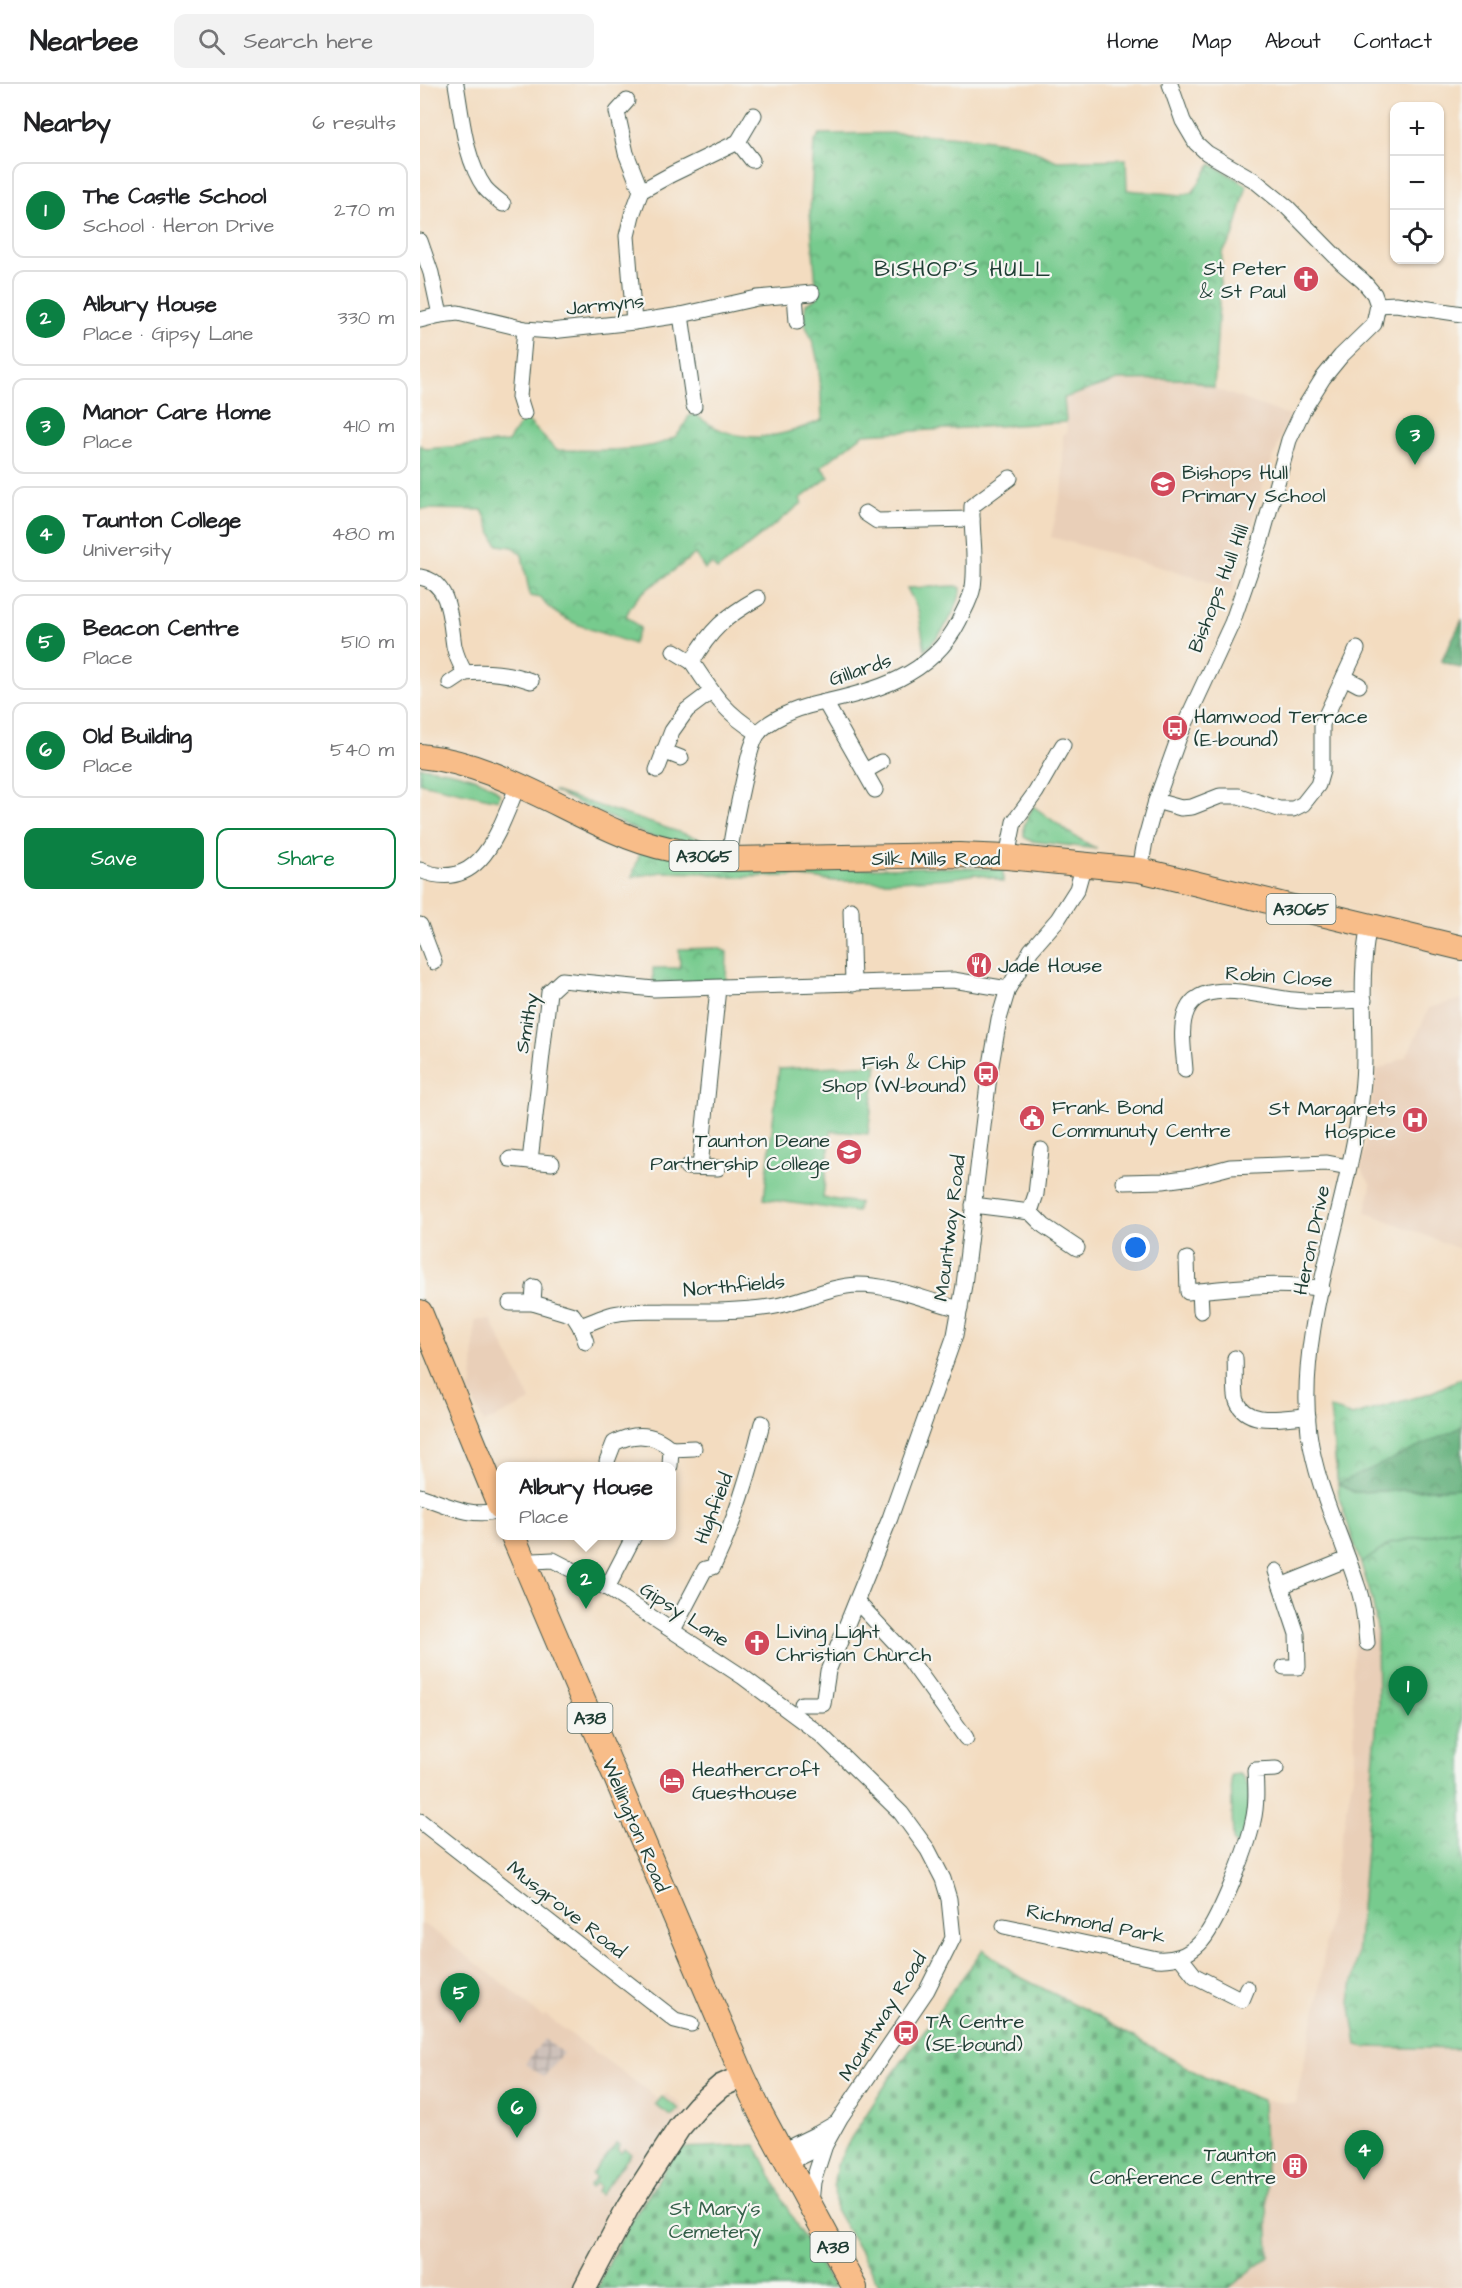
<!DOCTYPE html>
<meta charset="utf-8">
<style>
:root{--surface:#fff;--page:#f2f2f2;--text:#202124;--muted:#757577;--line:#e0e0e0;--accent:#0b8043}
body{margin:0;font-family:"Architects Daughter",sans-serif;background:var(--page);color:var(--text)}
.controls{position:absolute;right:18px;top:18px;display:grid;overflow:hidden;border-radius:12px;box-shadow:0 2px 4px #0004}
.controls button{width:54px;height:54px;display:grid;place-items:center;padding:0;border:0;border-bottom:2px solid var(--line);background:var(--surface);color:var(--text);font:30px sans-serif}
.you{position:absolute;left:716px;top:1164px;width:21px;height:21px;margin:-15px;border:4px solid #fff;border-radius:50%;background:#1a73e8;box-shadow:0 0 0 9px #1a73e833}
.badge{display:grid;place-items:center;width:39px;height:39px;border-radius:50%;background:var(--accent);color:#fff;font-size:20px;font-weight:700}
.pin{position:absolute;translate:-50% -50px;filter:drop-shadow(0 2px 3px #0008)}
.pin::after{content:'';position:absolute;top:32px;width:21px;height:18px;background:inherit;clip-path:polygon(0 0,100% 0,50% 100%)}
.popup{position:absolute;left:76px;top:1378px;width:180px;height:78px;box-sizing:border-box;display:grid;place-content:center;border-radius:12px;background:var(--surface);filter:drop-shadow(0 2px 4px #0005);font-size:20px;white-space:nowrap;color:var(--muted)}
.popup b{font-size:22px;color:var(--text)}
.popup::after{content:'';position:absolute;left:50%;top:100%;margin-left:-12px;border:12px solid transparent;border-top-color:var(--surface)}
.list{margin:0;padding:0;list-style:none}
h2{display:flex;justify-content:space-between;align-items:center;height:78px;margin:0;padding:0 24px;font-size:26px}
h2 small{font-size:20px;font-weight:400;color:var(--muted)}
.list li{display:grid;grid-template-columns:39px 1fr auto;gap:18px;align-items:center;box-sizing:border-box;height:96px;margin:0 12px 12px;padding:0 12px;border:2px solid var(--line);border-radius:12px}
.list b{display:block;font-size:22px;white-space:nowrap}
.list p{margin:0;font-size:20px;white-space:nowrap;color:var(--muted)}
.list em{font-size:20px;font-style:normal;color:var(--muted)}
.actions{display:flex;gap:12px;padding:18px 24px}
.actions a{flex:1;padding:14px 0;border:2px solid var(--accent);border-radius:12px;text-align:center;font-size:21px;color:var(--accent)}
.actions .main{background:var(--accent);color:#fff}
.icon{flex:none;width:33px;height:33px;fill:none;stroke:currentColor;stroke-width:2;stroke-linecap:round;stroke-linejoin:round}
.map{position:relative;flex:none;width:1042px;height:2204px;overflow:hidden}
header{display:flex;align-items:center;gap:36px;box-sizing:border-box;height:84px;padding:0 30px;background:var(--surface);border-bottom:2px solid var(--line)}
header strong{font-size:28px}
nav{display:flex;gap:33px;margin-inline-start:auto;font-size:21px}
.search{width:420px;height:54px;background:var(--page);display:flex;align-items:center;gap:15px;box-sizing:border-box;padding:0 21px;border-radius:12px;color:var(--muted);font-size:22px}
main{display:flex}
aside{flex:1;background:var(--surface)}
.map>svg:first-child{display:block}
.built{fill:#e9cfb8}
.industrial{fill:url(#industrial-grid)}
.green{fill:#77cb8e;stroke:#4b8461;stroke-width:1.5}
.forest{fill:url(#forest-crowns);stroke:#407656;stroke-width:1.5}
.cemetery{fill:url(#cemetery-stones);stroke:#4b8461;stroke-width:1.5}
.park{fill:url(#park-crowns);stroke:#4b8461;stroke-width:1.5}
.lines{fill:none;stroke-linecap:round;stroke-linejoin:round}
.street-casing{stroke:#3f5549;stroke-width:17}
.secondary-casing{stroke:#3f5549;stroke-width:25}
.primary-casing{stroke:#3f5549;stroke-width:26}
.street{stroke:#fff;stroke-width:15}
.secondary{stroke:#fce5d0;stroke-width:22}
.primary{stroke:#f8bd89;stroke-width:24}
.labels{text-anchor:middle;stroke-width:4.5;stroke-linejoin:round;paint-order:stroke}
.shield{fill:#f6f6f2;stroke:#60746d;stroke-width:1.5}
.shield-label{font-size:18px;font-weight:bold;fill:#1f3d34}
.poi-label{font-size:20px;fill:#1f3d34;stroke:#f6f6f2;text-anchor:start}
.street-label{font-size:20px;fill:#1f3d34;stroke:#f6f6f2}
.park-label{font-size:20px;fill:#35604a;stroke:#f6f6f2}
.quarter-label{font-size:22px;letter-spacing:1.5px;fill:#1f3d34;stroke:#f6f6f2}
</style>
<header>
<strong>Nearbee</strong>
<div class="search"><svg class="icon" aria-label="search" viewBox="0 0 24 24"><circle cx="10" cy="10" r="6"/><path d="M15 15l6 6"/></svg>Search here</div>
<nav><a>Home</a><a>Map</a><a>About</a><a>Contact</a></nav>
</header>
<main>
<aside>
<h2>Nearby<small>6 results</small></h2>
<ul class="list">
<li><span class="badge">1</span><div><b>The Castle School</b><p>School · Heron Drive</p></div><em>270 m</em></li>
<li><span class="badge">2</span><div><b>Albury House</b><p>Place · Gipsy Lane</p></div><em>330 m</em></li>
<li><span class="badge">3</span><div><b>Manor Care Home</b><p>Place</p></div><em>410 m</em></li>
<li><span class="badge">4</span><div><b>Taunton College</b><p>University</p></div><em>480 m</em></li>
<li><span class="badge">5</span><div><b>Beacon Centre</b><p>Place</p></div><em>510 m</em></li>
<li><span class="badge">6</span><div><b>Old Building</b><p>Place</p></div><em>540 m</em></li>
</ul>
<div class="actions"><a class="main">Save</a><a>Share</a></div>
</aside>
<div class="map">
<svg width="1042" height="2204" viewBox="0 0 1042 2204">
<defs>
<pattern id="industrial-grid" width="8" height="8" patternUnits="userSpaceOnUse" patternTransform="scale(1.5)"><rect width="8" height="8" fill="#cec1ba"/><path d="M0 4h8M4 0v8" fill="none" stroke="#a79e98"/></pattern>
<pattern id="forest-crowns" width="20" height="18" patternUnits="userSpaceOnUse" patternTransform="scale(1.5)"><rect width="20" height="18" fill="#61af79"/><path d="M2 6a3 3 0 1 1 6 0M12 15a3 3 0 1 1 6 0" fill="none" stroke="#4f9064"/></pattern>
<pattern id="cemetery-stones" width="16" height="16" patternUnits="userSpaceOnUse" patternTransform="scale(1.5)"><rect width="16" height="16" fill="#77cb8e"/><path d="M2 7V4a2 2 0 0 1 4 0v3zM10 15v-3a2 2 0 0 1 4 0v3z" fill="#61a675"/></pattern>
<pattern id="park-crowns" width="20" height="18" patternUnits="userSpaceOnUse" patternTransform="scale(1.5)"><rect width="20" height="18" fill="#77cb8e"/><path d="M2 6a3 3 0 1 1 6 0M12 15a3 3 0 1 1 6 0" fill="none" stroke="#61a675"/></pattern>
</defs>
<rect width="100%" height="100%" fill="#f6f6f2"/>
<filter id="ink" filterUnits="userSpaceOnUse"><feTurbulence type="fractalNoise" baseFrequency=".0167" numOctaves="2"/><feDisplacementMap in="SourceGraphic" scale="12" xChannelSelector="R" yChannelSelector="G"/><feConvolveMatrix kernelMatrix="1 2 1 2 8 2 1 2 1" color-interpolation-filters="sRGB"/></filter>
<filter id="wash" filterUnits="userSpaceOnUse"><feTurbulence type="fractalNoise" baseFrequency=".008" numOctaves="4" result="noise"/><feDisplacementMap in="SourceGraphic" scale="24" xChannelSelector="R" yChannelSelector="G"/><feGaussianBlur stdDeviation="1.35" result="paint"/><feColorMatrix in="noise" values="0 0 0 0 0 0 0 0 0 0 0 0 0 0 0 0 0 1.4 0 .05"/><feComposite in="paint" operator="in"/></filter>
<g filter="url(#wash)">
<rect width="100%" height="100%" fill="#f3dcc0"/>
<g class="built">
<path d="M769 295 870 332 846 392 812 507 772 492 631 453 643 401V350L647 349 644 314 698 296Z"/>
<path d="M1042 915V1166L946 1128 951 1101 941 1085 956 987 987 972 1009 924Z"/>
<path d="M55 1236H71L111 1317 64 1339 47 1304 52 1303Z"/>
<path d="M1042 1343V2204H809L849 2172 843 2016 875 2020 897 1920 917 1777 933 1691 935 1666 932 1597 934 1555 957 1544 952 1515 919 1413 918 1400Z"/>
<path d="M0 1838 21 1852 95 1909 123 1934 125 1931 239 2015 246 2009 261 2020 271 2048 178 2204H0Z"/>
</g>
<path class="industrial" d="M124 1955 143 1969 124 1993 105 1980Z"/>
<g class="green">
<path d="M537 502 541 504V507C535 530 523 549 505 566L498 526 487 504Z"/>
<path d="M0 683C20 685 70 693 80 711L78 716 0 699Z"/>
<path d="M133 707 296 760 294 762 229 752Z"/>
<path d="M508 783 583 785V798L574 794 555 790 533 794 477 797H415L374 792 373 786Z"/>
<path d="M457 980 448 1050 411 1047 403 1114 439 1119 437 1128 344 1115 359 985Z"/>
<path d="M918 1400 934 1408 1042 1404V1445L971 1459 941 1480 919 1413Z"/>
<path d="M819 1690C839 1701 824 1745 820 1763L813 1758 811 1691Z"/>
<path d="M242 2013 259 2025 251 2032 235 2021Z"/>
<path d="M197 2059 200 2061 197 2065 201 2069 205 2065 211 2070 180 2111 176 2108 180 2103 176 2099 171 2104 169 2103 176 2094 172 2091Z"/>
</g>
<g class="forest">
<path d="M1042 536V585L1021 577Z"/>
<path d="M1042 1336V1404L934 1408 918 1400 913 1355 923 1356Z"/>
</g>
<g class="cemetery">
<path d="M563 1865 598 1892 668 1927 784 1993 843 2016 849 2172 809 2204H461L415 2125 414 2096 417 2081 431 2054 470 1994Z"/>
<path d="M336 2061 371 2132 414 2204H178C198 2154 229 2107 261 2064Z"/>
</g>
<g class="park">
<path d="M485 49 554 54 598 60 637 77 706 75 707 106 762 111 773 108 791 80 827 101 813 153 802 169 794 304 769 295 698 296 644 314 646 338 444 350 401 383 409 393 380 415 382 419 297 486 292 480 285 485 275 470C266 477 258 484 249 490 229 504 216 509 206 532L220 544 213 560C186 549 136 539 121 514L110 512 102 471 93 463 78 461C70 450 69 438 62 426L0 425V361L6 365 88 358 102 337 107 336 136 366C164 366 235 370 257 351 262 346 266 338 269 332L275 330C316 364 358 355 402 336 400 299 402 270 383 237L386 220 397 214 390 128 394 59 400 50Z"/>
<path d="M613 722 654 752 677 765 611 757 604 753V742Z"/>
<path d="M221 766 342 785 373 786 374 792 310 793 285 789 242 788 212 793Z"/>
<path d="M298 864 307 868 306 900 233 901V884H260L259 865Z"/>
<path d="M1042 1294V1343L918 1400 910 1324 932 1332 1010 1309Z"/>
<path d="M1042 1445V1965L945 1963 937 1961 930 1917 937 1872 958 1623 957 1545 952 1515 941 1480 971 1459Z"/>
</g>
</g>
<g filter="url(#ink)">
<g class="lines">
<g class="street-casing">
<g id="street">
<path d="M36 0C42 34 45 76 65 104 70 110 77 115 83 120"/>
<path d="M207 17 197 28 206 69 221 107"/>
<path d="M318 58 332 76"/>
<path d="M0 157 11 189 20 231"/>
<path d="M375 210 377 238"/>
<path d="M958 221 976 220 1042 230"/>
<path d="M261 231 274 322"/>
<path d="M0 236 20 231 38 229 105 245 131 247 214 238 261 231 337 214 392 209"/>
<path d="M214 238 207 152 212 131 221 107 252 90 318 58 334 31"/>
<path d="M104 329 99 313 105 245"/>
<path d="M445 429 457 437 552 435"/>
<path d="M0 493C31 498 30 537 34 562 36 571 40 580 45 589L30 599"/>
<path d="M338 514C306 532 290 546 272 578 293 610 305 629 338 649"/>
<path d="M254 567 272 578"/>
<path d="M45 589C68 587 89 589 111 597"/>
<path d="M924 593 939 601"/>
<path d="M405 618 455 706"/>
<path d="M243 667 261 674"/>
<path d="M237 686 252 647 267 626 291 608"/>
<path d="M445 687 461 678"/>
<path d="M736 717 761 724 772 723 800 712H819L859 725H873L883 720 898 701 902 687V640L937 565"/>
<path d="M587 773 594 738 616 708 643 661"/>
<path d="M309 775C312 746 319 718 325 690 328 677 330 663 337 651 348 635 378 624 396 620 453 608 511 593 539 537 544 526 551 515 553 503 557 476 551 449 552 422L590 394"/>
<path d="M0 786C63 812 80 741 99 699"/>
<path d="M720 786 725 757 736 717 759 653 812 539 841 456 869 356 883 326 903 294 921 272 954 240 958 221 954 210 943 197 922 179 867 123 834 96 787 69 776 59 763 37 750 0"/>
<path d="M431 826 433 900"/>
<path d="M0 841 14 878"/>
<path d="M765 986C764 968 759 943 767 926 782 892 846 914 874 916 897 919 921 917 944 916"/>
<path d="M90 1075 110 1077"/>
<path d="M132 1079 110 1077 129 908 142 896 234 905 533 896 588 905"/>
<path d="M267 1083 298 1084"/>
<path d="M280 1083 298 904"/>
<path d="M704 1098 743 1097 772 1093 810 1083 907 1079 928 1083"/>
<path d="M553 1121 610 1128 624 1142 657 1164"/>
<path d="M610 1128 616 1110 621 1066"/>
<path d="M767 1175 768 1208C812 1204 857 1197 902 1205"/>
<path d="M780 1207 781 1227"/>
<path d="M90 1219H113L153 1231 160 1242C170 1239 180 1234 190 1231 207 1226 227 1228 245 1227 280 1227 315 1228 350 1223 381 1219 407 1202 438 1201 474 1201 506 1217 540 1225"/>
<path d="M113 1219 114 1203"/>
<path d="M160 1242 166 1258"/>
<path d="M815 1274C816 1285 814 1308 817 1317 828 1344 867 1332 888 1332"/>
<path d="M251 1365 274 1364"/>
<path d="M187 1377 194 1359C215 1348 234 1349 251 1365L250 1382"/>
<path d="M0 1412C27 1421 52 1435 80 1426"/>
<path d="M105 1480 114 1477 133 1476 187 1504 323 1593 401 1651 481 1729 508 1766 523 1795 529 1815 533 1854 507 1906 420 2034 405 2061 393 2098 391 2119"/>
<path d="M856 1487 861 1502"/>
<path d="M187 1504 214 1452"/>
<path d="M435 1521 441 1522 484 1568 546 1654"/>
<path d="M253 1546 285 1485 293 1483C316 1435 329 1391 342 1339"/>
<path d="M947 1559C945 1539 944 1519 937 1501 921 1450 896 1402 889 1349 877 1255 918 1147 935 1054 940 1028 944 999 944 972 944 929 940 884 949 841"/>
<path d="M864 1583H878L877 1550 861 1502 928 1475"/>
<path d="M382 1620H403L408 1587 470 1434 535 1251 544 1201 569 992 579 935 588 905 611 866 638 835 657 805 664 780"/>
<path d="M0 1737 255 1936 271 1940"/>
<path d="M584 1842 737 1875C754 1876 767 1872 779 1860 797 1843 828 1763 833 1737 837 1721 836 1703 835 1686L856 1685"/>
<path d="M760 1873 775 1892 822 1916 827 1904"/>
<path d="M362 2067 397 2050 416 2039"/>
<path d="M368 2079 405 2061"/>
</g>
</g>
<g class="secondary-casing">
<path id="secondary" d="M165 2204 208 2123 259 2044 278 2022 301 2002 323 1992"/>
</g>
<g class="primary-casing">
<g id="primary">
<path d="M0 672C72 679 132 720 197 748 232 764 270 770 309 775L539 771 587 773 720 786 1042 864"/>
<path d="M0 1228 80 1423"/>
<path d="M93 1452 323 1992 341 2030 435 2204"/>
</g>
</g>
<use href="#street" class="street"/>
<use href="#secondary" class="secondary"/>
<use href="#primary" class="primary"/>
</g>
</g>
<defs>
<g id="church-disc" transform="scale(1.35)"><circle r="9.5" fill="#d1495b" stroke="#f6f6f2"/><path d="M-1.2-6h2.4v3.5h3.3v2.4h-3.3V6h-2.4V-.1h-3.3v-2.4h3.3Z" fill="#fff"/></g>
<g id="school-disc" transform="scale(1.35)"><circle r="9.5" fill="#d1495b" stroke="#f6f6f2"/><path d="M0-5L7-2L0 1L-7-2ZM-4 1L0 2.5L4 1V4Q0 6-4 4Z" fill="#fff"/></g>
<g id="bus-disc" transform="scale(1.35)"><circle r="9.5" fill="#d1495b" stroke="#f6f6f2"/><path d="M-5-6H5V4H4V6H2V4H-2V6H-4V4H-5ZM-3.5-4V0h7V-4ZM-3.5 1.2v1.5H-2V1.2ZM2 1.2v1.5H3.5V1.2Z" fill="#fff"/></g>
<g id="restaurant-disc" transform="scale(1.35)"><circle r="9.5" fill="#d1495b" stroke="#f6f6f2"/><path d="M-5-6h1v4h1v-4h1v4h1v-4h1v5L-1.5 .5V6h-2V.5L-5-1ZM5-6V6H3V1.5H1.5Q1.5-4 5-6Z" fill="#fff"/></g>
<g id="civic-disc" transform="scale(1.35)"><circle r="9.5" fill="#d1495b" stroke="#f6f6f2"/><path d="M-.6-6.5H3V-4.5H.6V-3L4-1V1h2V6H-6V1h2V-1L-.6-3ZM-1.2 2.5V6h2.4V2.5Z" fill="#fff"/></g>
<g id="hospital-disc" transform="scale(1.35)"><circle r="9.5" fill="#d1495b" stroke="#f6f6f2"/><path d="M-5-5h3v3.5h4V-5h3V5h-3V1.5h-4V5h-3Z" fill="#fff"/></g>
<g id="hotel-disc" transform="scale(1.35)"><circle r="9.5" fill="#d1495b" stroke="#f6f6f2"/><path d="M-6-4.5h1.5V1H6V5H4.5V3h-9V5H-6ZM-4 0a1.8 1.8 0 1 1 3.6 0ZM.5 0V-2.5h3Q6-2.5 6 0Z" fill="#fff"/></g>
<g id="building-disc" transform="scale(1.35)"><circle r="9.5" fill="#d1495b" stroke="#f6f6f2"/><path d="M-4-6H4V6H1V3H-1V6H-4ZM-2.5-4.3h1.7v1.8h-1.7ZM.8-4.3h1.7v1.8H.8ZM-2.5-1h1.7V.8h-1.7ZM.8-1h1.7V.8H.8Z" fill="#fff"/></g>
</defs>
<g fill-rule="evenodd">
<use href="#church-disc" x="886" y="195"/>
<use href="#school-disc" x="743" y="400"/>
<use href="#bus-disc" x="755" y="644"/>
<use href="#restaurant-disc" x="559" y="881"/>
<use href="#bus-disc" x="566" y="990"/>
<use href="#civic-disc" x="612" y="1034"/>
<use href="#hospital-disc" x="995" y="1036"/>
<use href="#school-disc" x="429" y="1068"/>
<use href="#church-disc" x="337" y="1559"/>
<use href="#hotel-disc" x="252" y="1697"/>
<use href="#bus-disc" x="486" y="1949"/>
<use href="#building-disc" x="875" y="2082"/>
</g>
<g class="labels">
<g class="shield">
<rect x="249.5" y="757" width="69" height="30" rx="4.5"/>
<rect x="846.5" y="810" width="69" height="30" rx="4.5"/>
<rect x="147.5" y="1619" width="45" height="30" rx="4.5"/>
<rect x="390.5" y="2148" width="45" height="30" rx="4.5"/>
</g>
<g class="shield-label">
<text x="284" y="778">A3065</text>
<text x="881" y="831">A3065</text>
<text x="170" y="1640">A38</text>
<text x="413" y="2169">A38</text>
</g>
<g class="poi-label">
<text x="866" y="191" text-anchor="end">St Peter<tspan x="866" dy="23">&amp; St Paul</tspan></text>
<text x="762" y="395">Bishops Hull<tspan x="762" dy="23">Primary School</tspan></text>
<text x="774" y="639">Hamwood Terrace<tspan x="774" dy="23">(E-bound)</tspan></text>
<text x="578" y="888">Jade House</text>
<text x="546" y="985" text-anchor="end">Fish &amp; Chip<tspan x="546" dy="23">Shop (W-bound)</tspan></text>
<text x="632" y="1030">Frank Bond<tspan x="632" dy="23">Communuty Centre</tspan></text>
<text x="976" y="1031" text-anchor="end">St Margarets<tspan x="976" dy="23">Hospice</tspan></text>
<text x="410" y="1063" text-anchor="end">Taunton Deane<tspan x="410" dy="23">Partnership College</tspan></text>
<text x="356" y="1554">Living Light<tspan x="356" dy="23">Christian Church</tspan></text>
<text x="272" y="1692">Heathercroft<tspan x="272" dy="23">Guesthouse</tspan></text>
<text x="506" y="1944">TA Centre<tspan x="506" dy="23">(SE-bound)</tspan></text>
<text x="856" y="2077" text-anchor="end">Taunton<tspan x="856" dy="23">Conference Centre</tspan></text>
</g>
<g class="street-label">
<text transform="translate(185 220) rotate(-6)" y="7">Jarmyns</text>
<text transform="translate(798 504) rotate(-69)" y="7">Bishops Hull Hill</text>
<text transform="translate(440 585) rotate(-18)" y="7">Gillards</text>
<text x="516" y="781">Silk Mills Road</text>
<text transform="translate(859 892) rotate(4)" y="7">Robin Close</text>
<text transform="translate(106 939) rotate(-80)" y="7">Smithy</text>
<text transform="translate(529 1144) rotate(-83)" y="7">Mountway Road</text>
<text transform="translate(891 1156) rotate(-78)" y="7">Heron Drive</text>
<text transform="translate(314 1201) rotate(-5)" y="7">Northfields</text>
<text transform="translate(293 1424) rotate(-69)" y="7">Highfield</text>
<text transform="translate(265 1530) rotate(33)" y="7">Gipsy Lane</text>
<text transform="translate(216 1741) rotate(67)" y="7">Wellington Road</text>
<text transform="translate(147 1825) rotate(38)" y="7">Musgrove Road</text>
<text transform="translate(676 1839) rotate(11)" y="7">Richmond Park</text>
<text transform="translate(462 1932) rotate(-58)" y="7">Mountway Road</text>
</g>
<g class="park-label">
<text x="295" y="2131">St Mary's<tspan x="295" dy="23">Cemetery</tspan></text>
</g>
<g class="quarter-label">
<text x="543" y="192">BISHOP'S HULL</text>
</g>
</g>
</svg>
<div class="controls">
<button>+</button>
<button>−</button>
<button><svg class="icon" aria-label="locate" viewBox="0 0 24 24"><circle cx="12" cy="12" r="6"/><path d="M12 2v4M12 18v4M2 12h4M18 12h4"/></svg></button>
</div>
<div class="you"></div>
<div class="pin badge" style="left:988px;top:1632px">1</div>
<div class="pin badge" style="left:166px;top:1525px">2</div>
<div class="popup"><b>Albury House</b>Place</div>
<div class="pin badge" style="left:995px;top:381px">3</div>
<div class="pin badge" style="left:944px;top:2096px">4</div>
<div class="pin badge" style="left:40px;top:1939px">5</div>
<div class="pin badge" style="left:97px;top:2054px">6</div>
</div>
</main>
